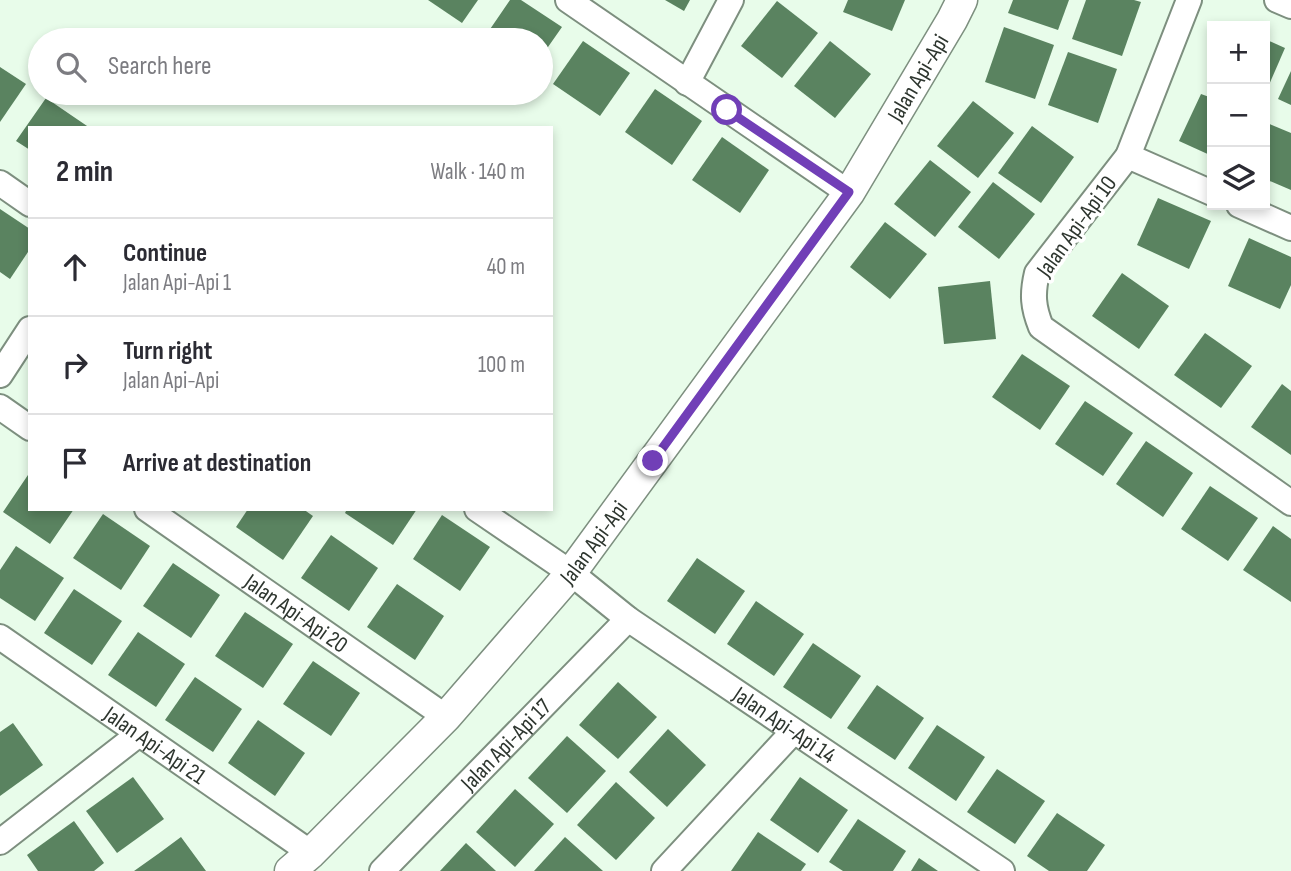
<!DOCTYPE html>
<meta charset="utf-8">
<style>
:root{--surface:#fff;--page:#f2f2f3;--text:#2b2b33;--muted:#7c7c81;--line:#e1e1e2}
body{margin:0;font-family:"Sofia Sans Condensed",sans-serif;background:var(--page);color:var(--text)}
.controls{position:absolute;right:21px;top:21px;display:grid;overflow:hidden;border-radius:0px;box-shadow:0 4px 10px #0003}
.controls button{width:63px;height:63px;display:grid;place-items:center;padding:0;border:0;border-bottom:2px solid var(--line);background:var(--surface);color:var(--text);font:35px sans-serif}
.stop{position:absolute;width:21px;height:21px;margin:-16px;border:5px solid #713fb7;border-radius:50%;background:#fff}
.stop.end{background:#713fb7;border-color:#fff;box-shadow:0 2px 7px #0008}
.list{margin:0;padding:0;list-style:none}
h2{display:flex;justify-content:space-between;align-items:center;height:91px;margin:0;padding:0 28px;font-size:30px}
h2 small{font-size:23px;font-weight:400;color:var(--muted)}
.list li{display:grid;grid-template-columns:46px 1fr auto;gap:21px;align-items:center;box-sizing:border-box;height:98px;padding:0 28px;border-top:2px solid var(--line)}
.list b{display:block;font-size:26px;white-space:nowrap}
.list p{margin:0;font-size:23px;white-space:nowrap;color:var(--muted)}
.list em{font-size:23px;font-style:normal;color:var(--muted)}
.icon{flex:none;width:38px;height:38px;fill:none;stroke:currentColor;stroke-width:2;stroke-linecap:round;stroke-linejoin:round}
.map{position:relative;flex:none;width:1291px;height:871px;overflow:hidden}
.search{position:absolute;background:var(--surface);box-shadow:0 4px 10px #0003;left:28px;top:28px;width:525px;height:77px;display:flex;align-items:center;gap:18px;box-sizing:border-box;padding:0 24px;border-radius:38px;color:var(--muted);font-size:26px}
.panel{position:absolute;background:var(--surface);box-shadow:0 4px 10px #0003;left:28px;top:126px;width:525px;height:385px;border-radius:0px}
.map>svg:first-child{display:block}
.building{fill:#5a8360}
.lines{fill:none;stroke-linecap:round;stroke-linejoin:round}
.minor-casing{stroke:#7d8f7f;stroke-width:28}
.tertiary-casing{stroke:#7d8f7f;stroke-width:33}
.minor{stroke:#fff;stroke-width:24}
.tertiary{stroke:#fff;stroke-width:30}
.route{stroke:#713fb7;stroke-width:9}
.labels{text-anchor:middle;stroke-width:7;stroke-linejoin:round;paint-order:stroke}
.street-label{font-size:23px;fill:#2e362f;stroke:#fff}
</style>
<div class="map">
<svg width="1291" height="871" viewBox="0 0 1291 871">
<rect width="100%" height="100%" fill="#e8fcea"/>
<g class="building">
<path d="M428 0H478L462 23Z"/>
<path d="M510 0H521L562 27 541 57V40H487L484 38Z"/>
<path d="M665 0H690L684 11Z"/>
<path d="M848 0H905L892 31 843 12Z"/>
<path d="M1013 0H1069L1058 30 1008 13Z"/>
<path d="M1086 0H1134L1141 2 1122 56 1072 39Z"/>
<path d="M777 1 818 33 782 78 741 46Z"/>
<path d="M1004 27 1054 45 1035 99 985 82Z"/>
<path d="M1265 39 1285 48 1265 94Z"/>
<path d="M583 41 630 73 600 116 553 84Z"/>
<path d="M830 41 871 74 835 118 794 86Z"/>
<path d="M1068 52 1117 69 1098 123 1048 105Z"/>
<path d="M0 67 26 84 0 122Z"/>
<path d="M1291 71V105L1278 99Z"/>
<path d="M655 89 702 121 672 165 625 132Z"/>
<path d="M1201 94 1212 98V156L1179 141Z"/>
<path d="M46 98 90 128H30V150L16 141Z"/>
<path d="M973 101 1014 133 978 178 937 146Z"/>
<path d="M1267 123 1291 133V190L1265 179V128Z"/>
<path d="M1032 126 1074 157 1041 203 998 173Z"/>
<path d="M722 137 769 170 740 213 692 180Z"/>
<path d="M930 160 971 192 935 237 894 204Z"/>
<path d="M993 182 1035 214 999 259 958 227Z"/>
<path d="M1158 198 1211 221 1189 269 1137 245Z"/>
<path d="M0 209 30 229V249L10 279 0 272Z"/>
<path d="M885 222 927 254 890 299 850 267Z"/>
<path d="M1249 238 1291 257V285L1280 309 1228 286Z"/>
<path d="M1122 273 1169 306 1139 349 1092 316Z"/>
<path d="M990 281 996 339 944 344 938 287Z"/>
<path d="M1205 333 1252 366 1221 408 1174 375Z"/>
<path d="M1022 354 1070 386 1040 430 992 397Z"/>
<path d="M1282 384 1291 391V455L1251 427Z"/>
<path d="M1085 401 1133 433 1103 476 1055 444Z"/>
<path d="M1146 441 1193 473 1163 517 1116 484Z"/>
<path d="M30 472V509H74L50 544 3 512Z"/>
<path d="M1210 486 1258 518 1228 561 1181 529Z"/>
<path d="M248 509H303L313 516 283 560 236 527Z"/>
<path d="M347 509H417L393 545 345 513Z"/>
<path d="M103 514 150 546 121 590 73 558Z"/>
<path d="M442 515 490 547 460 591 413 559Z"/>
<path d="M1273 526 1291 539V602L1243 570Z"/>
<path d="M331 535 378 568 349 611 301 578Z"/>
<path d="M16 546 64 578 35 621 0 598V570Z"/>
<path d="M697 558 745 591 715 634 667 601Z"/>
<path d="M173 563 220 595 191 638 143 606Z"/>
<path d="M397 584 444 616 415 660 367 627Z"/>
<path d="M74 589 122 621 92 665 44 633Z"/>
<path d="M756 601 804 634 774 676 727 644Z"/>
<path d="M245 612 293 644 263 688 215 656Z"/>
<path d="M138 632 185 664 156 707 108 675Z"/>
<path d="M813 643 861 676 831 719 783 687Z"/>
<path d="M313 661 360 693 331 736 283 704Z"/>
<path d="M195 677 242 709 213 752 165 720Z"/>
<path d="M618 682 657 717 618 759 579 725Z"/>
<path d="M877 685 924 718 895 760 847 728Z"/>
<path d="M258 720 305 753 275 796 228 763Z"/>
<path d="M13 723 43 765 0 796V732Z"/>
<path d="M937 725 985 757 956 801 908 768Z"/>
<path d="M668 729 706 765 667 807 629 772Z"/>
<path d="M567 736 606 771 567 813 528 778Z"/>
<path d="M997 769 1045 801 1015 844 967 812Z"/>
<path d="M133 777 164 819 117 853 86 811Z"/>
<path d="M800 777 848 810 818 853 770 820Z"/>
<path d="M616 782 655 818 616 860 577 825Z"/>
<path d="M515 789 554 824 515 867 476 832Z"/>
<path d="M1057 813 1105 845 1087 871H1049L1027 856Z"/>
<path d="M858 819 906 851 893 871H843L829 862Z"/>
<path d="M74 821 104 863 94 871H38L27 855Z"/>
<path d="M758 832 806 864 801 871H731Z"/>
<path d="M181 837 206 871H134L158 854Z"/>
<path d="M565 837 603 871H534Z"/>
<path d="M466 843 496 871H440Z"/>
<path d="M919 858 938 871H911Z"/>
</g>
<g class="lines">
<g class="minor-casing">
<g id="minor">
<path d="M568 0 849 193"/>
<path d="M1189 0 1128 156 1037 273C1032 294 1033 307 1041 327L1291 503"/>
<path d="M1277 0 1291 6"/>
<path d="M687 83 731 0"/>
<path d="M1128 156 1212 193"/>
<path d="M0 183 30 204"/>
<path d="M1239 205 1291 228"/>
<path d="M0 375 30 329"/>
<path d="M0 407 30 428"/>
<path id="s1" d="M147 509 446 717"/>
<path id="s2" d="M477 509 571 573 628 619 1002 871"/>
<path id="s3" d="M0 637 311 853"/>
<path d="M0 842 139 734"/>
<path id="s4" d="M382 871 628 619"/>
<path d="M664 871 793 732"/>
</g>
</g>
<g class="tertiary-casing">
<g id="tertiary">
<path id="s5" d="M290 871 311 853 446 717 571 573 849 193 952 20 962 0"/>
</g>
</g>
<use href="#minor" class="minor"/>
<use href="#tertiary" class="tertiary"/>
</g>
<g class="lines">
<path class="route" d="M653 461 849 192 727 110"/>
</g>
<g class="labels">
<g class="street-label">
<text dy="8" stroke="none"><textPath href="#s5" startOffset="1015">Jalan Api-Api</textPath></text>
<text transform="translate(1076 226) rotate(-54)" y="8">Jalan Api-Api 10</text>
<text dy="8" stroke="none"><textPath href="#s5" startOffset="448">Jalan Api-Api</textPath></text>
<text dy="8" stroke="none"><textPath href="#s1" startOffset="182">Jalan Api-Api 20</textPath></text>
<text dy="8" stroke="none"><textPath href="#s2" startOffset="376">Jalan Api-Api 14</textPath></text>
<text dy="8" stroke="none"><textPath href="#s3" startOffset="189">Jalan Api-Api 21</textPath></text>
<text dy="8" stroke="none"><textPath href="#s4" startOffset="177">Jalan Api-Api 17</textPath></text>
</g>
</g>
</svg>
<div class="controls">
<button>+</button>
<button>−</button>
<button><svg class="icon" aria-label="layers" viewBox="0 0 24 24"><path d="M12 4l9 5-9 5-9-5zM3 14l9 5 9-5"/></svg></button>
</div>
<div class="stop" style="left:727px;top:110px"></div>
<div class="stop end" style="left:653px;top:461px"></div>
<div class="search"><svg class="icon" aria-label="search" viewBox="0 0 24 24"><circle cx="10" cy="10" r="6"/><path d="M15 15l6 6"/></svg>Search here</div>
<section class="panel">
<h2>2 min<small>Walk · 140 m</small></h2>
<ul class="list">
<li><svg class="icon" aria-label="ahead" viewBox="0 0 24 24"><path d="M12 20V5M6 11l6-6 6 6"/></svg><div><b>Continue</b><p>Jalan Api-Api 1</p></div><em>40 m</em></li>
<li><svg class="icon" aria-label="right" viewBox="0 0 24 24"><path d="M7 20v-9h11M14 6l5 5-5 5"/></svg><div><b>Turn right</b><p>Jalan Api-Api</p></div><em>100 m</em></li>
<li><svg class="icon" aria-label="arrive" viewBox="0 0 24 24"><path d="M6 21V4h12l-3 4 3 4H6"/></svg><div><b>Arrive at destination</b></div></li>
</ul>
</section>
</div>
